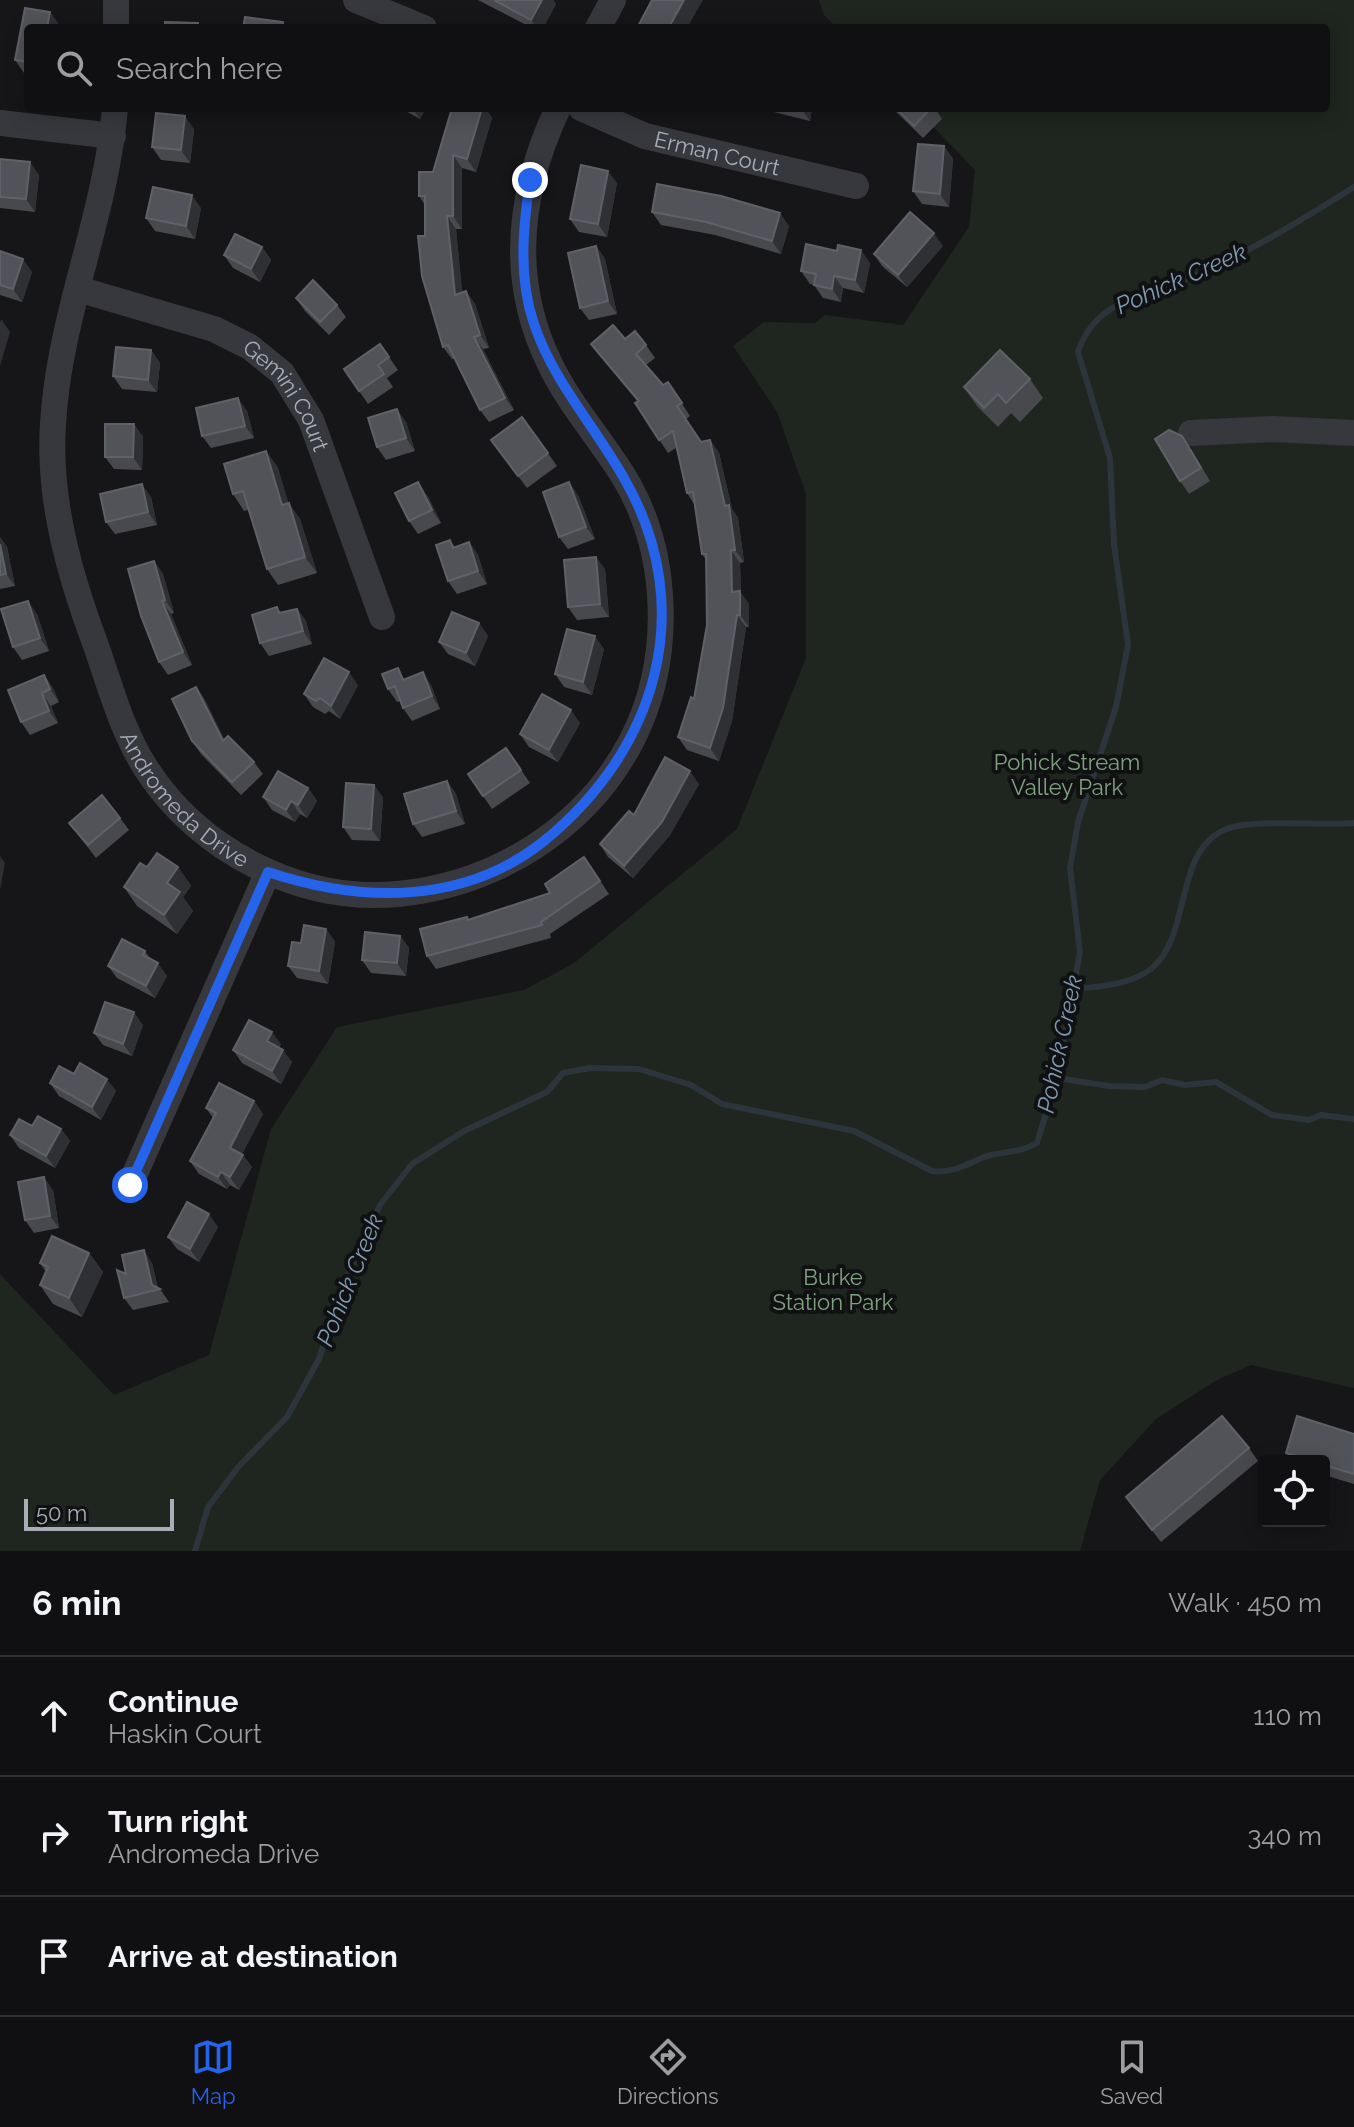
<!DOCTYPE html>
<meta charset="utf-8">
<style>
:root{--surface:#101012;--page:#19191b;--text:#f1f3f6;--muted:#9c9d9f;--line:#303032;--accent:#2563eb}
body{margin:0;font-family:Raleway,sans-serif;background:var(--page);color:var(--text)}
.controls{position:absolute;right:24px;bottom:24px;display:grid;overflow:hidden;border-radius:8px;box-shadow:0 4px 20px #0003}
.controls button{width:72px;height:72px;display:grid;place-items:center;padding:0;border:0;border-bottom:2px solid var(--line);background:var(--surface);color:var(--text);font:40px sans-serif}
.scale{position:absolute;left:24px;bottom:20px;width:150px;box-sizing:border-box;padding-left:8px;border:4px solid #a8adb8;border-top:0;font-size:22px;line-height:28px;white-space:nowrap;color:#a8adb8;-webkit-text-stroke:6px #111113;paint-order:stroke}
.stop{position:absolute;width:24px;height:24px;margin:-18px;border:6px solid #2563eb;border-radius:50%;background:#fff}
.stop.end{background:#2563eb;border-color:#fff;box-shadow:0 2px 8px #0008}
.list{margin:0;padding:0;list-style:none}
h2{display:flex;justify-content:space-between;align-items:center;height:104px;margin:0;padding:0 32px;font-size:34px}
h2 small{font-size:26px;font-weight:400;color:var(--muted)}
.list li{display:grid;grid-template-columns:52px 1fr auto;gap:24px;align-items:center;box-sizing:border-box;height:120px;padding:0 32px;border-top:2px solid var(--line)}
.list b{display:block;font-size:30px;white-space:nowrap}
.list p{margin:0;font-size:26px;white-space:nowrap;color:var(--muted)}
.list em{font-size:26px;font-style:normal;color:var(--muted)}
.icon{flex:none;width:44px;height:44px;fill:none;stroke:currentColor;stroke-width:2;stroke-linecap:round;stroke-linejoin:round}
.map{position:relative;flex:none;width:1354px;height:1551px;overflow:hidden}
.search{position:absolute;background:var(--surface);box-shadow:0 4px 20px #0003;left:24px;right:24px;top:24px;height:88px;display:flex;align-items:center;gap:20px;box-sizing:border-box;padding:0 28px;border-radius:8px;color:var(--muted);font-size:30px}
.sheet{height:464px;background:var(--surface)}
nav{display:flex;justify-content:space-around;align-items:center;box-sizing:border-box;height:112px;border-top:2px solid var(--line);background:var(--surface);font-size:22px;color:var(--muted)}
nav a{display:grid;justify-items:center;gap:4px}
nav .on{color:var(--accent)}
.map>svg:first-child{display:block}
.green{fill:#1e261f}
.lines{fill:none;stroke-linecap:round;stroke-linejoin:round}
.stream{stroke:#2c353c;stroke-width:6}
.minor{stroke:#37383d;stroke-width:26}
.wall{fill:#47494d}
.shaded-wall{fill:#2f3033}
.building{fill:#525359;stroke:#5f6168;stroke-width:2}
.route{stroke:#2563eb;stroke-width:10}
.labels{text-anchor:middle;stroke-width:8;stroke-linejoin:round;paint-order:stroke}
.street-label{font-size:22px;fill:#a8adb8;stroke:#111113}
.park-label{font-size:22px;fill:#7fa381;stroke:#111113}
.water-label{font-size:24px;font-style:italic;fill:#7f9bb3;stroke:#111113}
</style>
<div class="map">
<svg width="1354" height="1551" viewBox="0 0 1354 1551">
<rect width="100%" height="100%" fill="#161618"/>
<path class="green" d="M819 0H1354V1388L1251 1365 1217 1380 1156 1419 1100 1480 1080 1551H0V1274L114 1395 209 1355 271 1129 337 1027 524 990 574 963 737 829 806 658V494L777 412 733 346 764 322 815 323 825 315 903 325 969 227 975 170 915 108H1326V28H837L824 15Z"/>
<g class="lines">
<g class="stream">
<path d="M1073 989C1097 987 1131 985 1151 969 1192 936 1173 854 1224 830 1250 818 1321 826 1354 823"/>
<path d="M1057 1078 1109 1086 1145 1087 1162 1080 1185 1085 1216 1082 1272 1115 1309 1120 1321 1115 1354 1119"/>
<path d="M195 1551 208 1507 239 1466 287 1417 319 1359 341 1290 380 1205 412 1164 464 1131 547 1092 563 1073 590 1068 639 1069 691 1085 722 1104 854 1131 932 1171C953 1174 968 1163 987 1156 1005 1151 1020 1153 1037 1143L1057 1078 1080 952 1070 868 1078 822 1116 707 1128 645 1114 544 1110 458 1078 352C1084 334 1095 319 1111 309 1139 291 1173 286 1203 272 1256 248 1305 218 1354 187"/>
</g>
<g class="minor">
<path d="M116 0V28"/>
<path d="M356 0 424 28"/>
<path d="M598 28 613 0"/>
<path id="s1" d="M115 108C106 216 59 316 53 424 48 499 69 573 95 643 110 685 122 732 147 770 200 851 300 903 398 894 496 884 586 829 632 740 673 660 670 553 624 477 600 438 568 403 549 362 508 277 519 191 558 108"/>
<path id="s2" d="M581 108 645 136 856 186"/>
<path d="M0 123 113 136"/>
<path id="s3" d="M78 289 214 329 250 347 282 373 311 420 382 617"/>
<path d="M1191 433 1273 429 1354 433"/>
<path d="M130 1185 268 872"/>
</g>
</g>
<g class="wall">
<path d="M478 0H553L556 4 543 28H532Z"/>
<path d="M25 8 50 12 59 25 58 28H28V73H24L15 60Z"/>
<path d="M400 108H426L420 119Z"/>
<path d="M452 108H485L492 118 476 172 462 168V229H456L462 293 466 291 475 304 489 348 483 349 514 410 489 422 480 410 455 359H452L443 347 425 236V205L419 196 433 172Z"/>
<path d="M758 108H812L810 121Z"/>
<path d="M892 108H935L942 119 923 138Z"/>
<path d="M194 129 190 163 161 160 152 147Z"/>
<path d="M944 146 953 159 949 207 922 204 913 191Z"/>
<path d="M0 159 39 175 35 212 0 208Z"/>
<path d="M617 183 607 237 579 232 570 219Z"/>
<path d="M201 208 195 239 155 231 146 218Z"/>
<path d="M652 212 789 226 781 254 715 235 661 225Z"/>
<path d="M596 246 605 259 617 314 589 320 580 308Z"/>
<path d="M943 246 907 287 882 266 874 254Z"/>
<path d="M262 247 271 260 260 282 233 268 224 255Z"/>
<path d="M0 251 32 272 22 302 0 295Z"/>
<path d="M870 263 864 293 843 288 841 302 823 298 814 285 810 284 801 271Z"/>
<path d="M296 298 337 305 346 317 329 335 305 311Z"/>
<path d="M625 339 646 345 655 358 646 365 663 385 668 382 690 416 686 419 701 442 710 440 719 453 732 509 738 518 744 562 740 563 741 593 749 604V627H746L732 721 719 761 687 750 678 737 694 699 707 625 706 560 702 554 694 504 687 493 676 448 668 453 635 403 638 402 600 356 591 344Z"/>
<path d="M380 344 398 370 387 378 393 387 368 404 344 369Z"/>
<path d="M151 350 160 363 157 392 122 389 113 376Z"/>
<path d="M1030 379 1043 398 1020 422 1011 413 998 427 977 406 964 387Z"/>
<path d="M247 411 254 438 211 448 202 436Z"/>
<path d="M522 417 557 466 527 488 491 440Z"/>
<path d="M406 422 415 451 386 460 377 447Z"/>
<path d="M134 424 143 437 142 470 114 469 105 457Z"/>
<path d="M1191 449 1210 481 1189 494 1180 481Z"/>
<path d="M266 451 278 468 288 503 300 519 317 573 278 585 267 569 248 510 244 511 233 494Z"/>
<path d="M427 495 441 523 418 534 409 521Z"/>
<path d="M578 495 595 539 568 549 559 537Z"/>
<path d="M151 497 157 525 115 534 106 522Z"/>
<path d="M0 537 7 547 15 586 0 589Z"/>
<path d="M450 540 455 547 469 542 478 555 487 584 457 594 448 581Z"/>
<path d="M154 561 163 574 174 613 171 614 192 665 168 675 159 662Z"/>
<path d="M605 569 609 617 577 620 568 607Z"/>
<path d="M277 607 281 613 297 609 306 621 312 644 269 656 260 643Z"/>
<path d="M37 614 49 651 22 660 13 647Z"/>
<path d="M479 623 488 636 475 666 448 654 439 642Z"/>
<path d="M604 649 592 695 564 687 555 674Z"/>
<path d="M44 675 53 688 59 702 51 706 58 723 30 735 21 722Z"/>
<path d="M406 679 431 685 440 709 412 721 403 708 401 701 397 702 388 689Z"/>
<path d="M358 685 340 719 329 711 325 714 313 707 304 694Z"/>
<path d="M196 687 205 700 224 739 254 762 263 774 241 795 201 754 192 741Z"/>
<path d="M580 723 558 762 529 747 520 734Z"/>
<path d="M506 748 530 783 492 809 468 774Z"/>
<path d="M447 781 456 794 465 824 422 837 413 824Z"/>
<path d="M699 784 670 835 633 878 608 857 600 844 634 815Z"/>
<path d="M374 785 383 798 380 841 352 840 343 827Z"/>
<path d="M308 788 317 801 307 818 300 814 295 822 272 810 263 797Z"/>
<path d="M120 818 129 830 96 858 69 823Z"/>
<path d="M584 857 609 894 550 934 551 938 436 969 427 956 469 920 550 893Z"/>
<path d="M147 867H178L191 886 183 897 193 911 177 934 137 906 124 887Z"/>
<path d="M326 929 335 942 328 984 297 978 288 966Z"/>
<path d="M400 936 409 948 406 976 371 973 362 960Z"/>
<path d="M145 951 151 960 167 976 155 998 117 978 108 966Z"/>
<path d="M143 1025 132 1056 103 1045 94 1033Z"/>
<path d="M281 1044 279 1048 292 1062 281 1084 242 1063 233 1050Z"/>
<path d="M74 1074 116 1091 101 1120 59 1096 50 1083Z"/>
<path d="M254 1101 263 1114 242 1154 252 1167 239 1190 230 1185 227 1189 199 1174 190 1161 213 1118 206 1108Z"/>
<path d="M32 1126 61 1129 70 1141 55 1168 19 1148 10 1135Z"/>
<path d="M53 1190 59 1228 34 1233 25 1220Z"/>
<path d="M218 1227 199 1262 177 1249 168 1237Z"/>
<path d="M89 1253 103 1272 82 1317 53 1304 40 1285 46 1272 40 1263Z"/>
<path d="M152 1263 158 1288 160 1289 169 1302 133 1310 124 1298 126 1274Z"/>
<path d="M1354 1434V1484L1324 1475V1461H1292L1286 1453Z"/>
<path d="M1249 1448 1258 1461 1161 1542 1126 1497Z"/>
</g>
<g class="shaded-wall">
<path d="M542 0H553L556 4 543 28H537L531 20Z"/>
<path d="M684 0H703L687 28H669V27Z"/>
<path d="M50 12 59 25 58 28H47Z"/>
<path d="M412 108H426L420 119Z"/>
<path d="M482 108H485L492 118 476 172 467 159Z"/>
<path d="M801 108H812L810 121Z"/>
<path d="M185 116 194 129 190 163 181 150Z"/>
<path d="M944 146 953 159 949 207 940 194Z"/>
<path d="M453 155 462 168V229L453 216Z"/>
<path d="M30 162 39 175 35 212 26 199Z"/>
<path d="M608 171 617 183 607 237 598 224Z"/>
<path d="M192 195 201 208 195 239 186 226Z"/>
<path d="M780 213 789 226 781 254 772 241Z"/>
<path d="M447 216 456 229 464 308 455 295Z"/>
<path d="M934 233 943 246 907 287 898 275Z"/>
<path d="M596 246 605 259 617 314 608 301Z"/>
<path d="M262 247 271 260 260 282 251 269Z"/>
<path d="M861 250 870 263 864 293 855 280Z"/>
<path d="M23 259 32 272 22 302 13 289Z"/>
<path d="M834 276 843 288 841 302 832 289Z"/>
<path d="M466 291 475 304 489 348 480 335Z"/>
<path d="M1 319 10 332 0 366V323Z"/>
<path d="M474 337 483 349 514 410 505 398Z"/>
<path d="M151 350 160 363 157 392 148 380Z"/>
<path d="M238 398 247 411 254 438 245 426Z"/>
<path d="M397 409 406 422 415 451 406 438Z"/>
<path d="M134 424 143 437 142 470 133 457Z"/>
<path d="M710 440 719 453 732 509 738 518 744 562 735 550Z"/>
<path d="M266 451 278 468 294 521 282 505Z"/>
<path d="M418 482 427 495 441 523 432 510Z"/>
<path d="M569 482 578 495 595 539 586 527Z"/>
<path d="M142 484 151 497 157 525 148 512Z"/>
<path d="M289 503 300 519 317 573 305 557Z"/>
<path d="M0 537 7 547 15 586 6 574 0 544Z"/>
<path d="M469 542 478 555 487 584 478 571Z"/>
<path d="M731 550 740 563 741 593 749 604V627L740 615 732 592Z"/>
<path d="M596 557 605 569 609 617 600 604Z"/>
<path d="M154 561 163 574 174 613 165 600Z"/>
<path d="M28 601 37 614 49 651 40 638Z"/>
<path d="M162 601 171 614 192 665 183 652Z"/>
<path d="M297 609 306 621 312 644 303 631Z"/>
<path d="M737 615 746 627 732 721 719 761 710 748Z"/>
<path d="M479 623 488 636 475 666 466 653Z"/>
<path d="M595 636 604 649 592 695 583 682Z"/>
<path d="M349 672 358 685 340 719 331 706Z"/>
<path d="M423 672 431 685 440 709 432 696Z"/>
<path d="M44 675 53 688 59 702 50 689Z"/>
<path d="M196 687 205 700 231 754 223 741Z"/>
<path d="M42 693 51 706 58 723 49 711Z"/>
<path d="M571 710 580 723 558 762 549 750Z"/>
<path d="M690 771 699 784 670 835 633 878 624 866Z"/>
<path d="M447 781 456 794 465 824 456 811Z"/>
<path d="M374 785 383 798 380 841 371 829Z"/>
<path d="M308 788 317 801 307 818 298 805Z"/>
<path d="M291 801 300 814 295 822 286 810Z"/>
<path d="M0 856 5 863 0 890Z"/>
<path d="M178 867 191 886 183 897 193 911 177 934 164 915 167 883Z"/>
<path d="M326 929 335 942 328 984 319 971Z"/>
<path d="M400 936 409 948 406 976 397 963Z"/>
<path d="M158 963 167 976 155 998 146 986Z"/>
<path d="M134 1012 143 1025 132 1056 123 1044Z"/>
<path d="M272 1032 281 1044 276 1054 267 1041Z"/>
<path d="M283 1050 292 1062 281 1084 272 1071Z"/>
<path d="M107 1079 116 1091 101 1120 92 1107Z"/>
<path d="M254 1101 263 1114 239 1160 230 1148Z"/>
<path d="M61 1129 70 1141 55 1168 46 1156Z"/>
<path d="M243 1155 252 1167 239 1190 230 1177Z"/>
<path d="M221 1172 230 1185 227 1189 218 1177Z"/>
<path d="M44 1177 53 1190 59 1228 50 1216Z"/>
<path d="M209 1214 218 1227 199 1262 190 1249Z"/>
<path d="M144 1250 152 1263 158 1289 152 1285Z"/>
<path d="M89 1253 103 1272 82 1317 69 1298Z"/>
</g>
<g class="building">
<path d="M494 0H542L531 20Z"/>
<path d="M652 0H684L669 27 670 28H637Z"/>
<path d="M25 8 50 12 47 28H28V62L15 60Z"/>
<path d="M245 17 283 22 282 28H243Z"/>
<path d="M165 22 198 23V28H165Z"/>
<path d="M452 108H482L467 159 453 155V216H447L455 295 466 291 480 335 474 337 505 398 480 410 448 345 443 347 422 276 418 236H425V196H419V172H433Z"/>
<path d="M896 108H931L914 126Z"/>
<path d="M156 113 185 116 181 150 152 147Z"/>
<path d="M918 144 944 146 940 194 913 191Z"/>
<path d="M0 159 30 162 26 199 0 197Z"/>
<path d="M581 165 608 171 598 224 570 219Z"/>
<path d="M657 184 721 196 780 213 772 241 706 222 652 212Z"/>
<path d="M153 187 192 195 186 226 146 218Z"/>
<path d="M910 212 934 233 898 275 874 254Z"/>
<path d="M235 234 262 247 251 269 224 255Z"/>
<path d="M806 244 837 251 838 245 861 250 855 280 834 276 832 289 814 285 816 274 801 271Z"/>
<path d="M596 246 608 301 580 308 568 253Z"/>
<path d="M0 251 23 259 13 289 0 285Z"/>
<path d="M313 280 337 305 320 322 296 298Z"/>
<path d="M613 325 625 339 635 331 646 345 636 354 663 385 668 382 682 403 677 406 701 442 710 440 725 506 729 505 735 550H731L732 592 740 591V615H737L723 708 710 748 678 737 691 697 694 699 707 625 706 554H702L693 492 687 493 673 431 659 440 635 403 639 401 591 344Z"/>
<path d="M380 344 389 357 378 365 384 374 359 391 344 369Z"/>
<path d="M116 347 151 350 148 380 113 376Z"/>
<path d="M1000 350 1030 379 1006 403 998 394 984 408 964 387Z"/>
<path d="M238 398 245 426 202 436 196 408Z"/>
<path d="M397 409 406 438 377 447 368 418Z"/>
<path d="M522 417 548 453 518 476 491 440Z"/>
<path d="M105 424H134L133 457H105Z"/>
<path d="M1169 430 1182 436 1201 468 1180 481 1155 439Z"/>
<path d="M266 451 282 505 289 503 305 557 267 569 243 491 233 494 224 464Z"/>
<path d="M418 482 432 510 409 521 395 493Z"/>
<path d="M569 482 586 527 559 537 543 492Z"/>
<path d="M142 484 148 512 106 522 100 494Z"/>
<path d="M450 540 453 548 469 542 478 571 448 581 436 545Z"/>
<path d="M0 544 6 574 0 575Z"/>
<path d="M596 557 600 604 568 607 564 560Z"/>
<path d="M154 561 165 600 162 601 183 652 159 662 141 616 128 569Z"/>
<path d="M28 601 40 638 13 647 1 609Z"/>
<path d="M277 607 279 613 297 609 303 631 260 643 252 615Z"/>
<path d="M452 612 479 623 466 653 439 642Z"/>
<path d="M567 629 595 636 583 682 555 674Z"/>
<path d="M324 658 349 672 331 706 320 698 316 701 304 694Z"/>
<path d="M398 668 403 680 423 672 432 696 403 708 395 686 388 689 382 674Z"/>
<path d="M44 675 50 689 42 693 49 711 21 722 8 690Z"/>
<path d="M196 687 223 741 228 736 254 762 232 782 192 741 172 699Z"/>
<path d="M542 694 571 710 549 750 520 734Z"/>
<path d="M506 748 521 770 483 796 468 774Z"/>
<path d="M665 757 690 771 662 822 624 866 600 844 629 811 634 815Z"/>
<path d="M278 771 308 788 298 805 291 801 286 810 263 797Z"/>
<path d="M447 781 456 811 413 824 404 794Z"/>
<path d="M346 783 374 785 371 829 343 827Z"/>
<path d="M102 795 120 818 88 845 69 823Z"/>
<path d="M157 853 178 867 167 883 180 892 164 915 124 887 140 863 147 867Z"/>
<path d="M584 857 600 881 541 922 542 925 427 956 420 929 467 917 468 920 550 893 545 884Z"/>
<path d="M304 925 326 929 319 971 288 966 292 942 301 943Z"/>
<path d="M365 932 400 936 397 963 362 960Z"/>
<path d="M122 939 145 951 143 955 158 963 146 986 108 966Z"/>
<path d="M105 1002 134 1012 123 1044 94 1033Z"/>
<path d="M249 1020 272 1032 267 1041 283 1050 272 1071 233 1050Z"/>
<path d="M80 1063 107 1079 92 1107 50 1083 59 1066 74 1074Z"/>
<path d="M219 1083 254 1101 230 1148 243 1155 230 1177 221 1172 218 1177 190 1161 216 1113 206 1108Z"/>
<path d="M38 1116 61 1129 46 1156 10 1135 19 1119 32 1126Z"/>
<path d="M44 1177 50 1216 25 1220 18 1182Z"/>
<path d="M187 1202 209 1214 190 1249 168 1237Z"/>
<path d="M52 1236 89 1253 69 1298 40 1285 48 1267 40 1263Z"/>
<path d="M144 1250 152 1285 160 1289 124 1298 117 1270 126 1274 122 1255Z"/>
<path d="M1222 1416 1249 1448 1152 1530 1126 1497Z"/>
<path d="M1297 1416 1354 1434V1474L1324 1465V1461H1312L1286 1453Z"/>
</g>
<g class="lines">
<path class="route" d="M130 1185 268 872C361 903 464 905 544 841 656 750 699 610 625 480 595 426 554 383 534 324 518 277 523 228 530 180"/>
</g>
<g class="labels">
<g class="street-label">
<text dy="8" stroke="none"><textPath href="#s2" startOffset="144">Erman Court</textPath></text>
<text dy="8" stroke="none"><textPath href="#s3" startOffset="244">Gemini Court</textPath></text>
<text dy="8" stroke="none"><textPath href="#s1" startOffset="732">Andromeda Drive</textPath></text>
</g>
<g class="park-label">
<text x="1067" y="770">Pohick Stream<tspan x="1067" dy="25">Valley Park</tspan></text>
<text x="833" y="1285">Burke<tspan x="833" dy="25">Station Park</tspan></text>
</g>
<g class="water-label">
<text transform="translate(1181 279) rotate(-24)" y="8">Pohick Creek</text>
<text transform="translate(1060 1044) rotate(-78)" y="8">Pohick Creek</text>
<text transform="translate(350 1280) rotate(-68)" y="8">Pohick Creek</text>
</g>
</g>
</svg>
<div class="controls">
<button><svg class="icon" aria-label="locate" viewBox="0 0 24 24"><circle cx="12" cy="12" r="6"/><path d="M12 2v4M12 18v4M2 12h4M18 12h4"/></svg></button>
</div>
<div class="scale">50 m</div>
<div class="stop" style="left:130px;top:1185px"></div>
<div class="stop end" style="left:530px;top:180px"></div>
<div class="search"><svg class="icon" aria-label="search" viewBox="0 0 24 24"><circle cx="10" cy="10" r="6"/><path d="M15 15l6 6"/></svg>Search here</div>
</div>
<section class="sheet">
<h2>6 min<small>Walk · 450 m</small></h2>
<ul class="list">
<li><svg class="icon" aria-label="ahead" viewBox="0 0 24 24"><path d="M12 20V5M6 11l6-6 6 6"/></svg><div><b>Continue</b><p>Haskin Court</p></div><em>110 m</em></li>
<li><svg class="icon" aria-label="right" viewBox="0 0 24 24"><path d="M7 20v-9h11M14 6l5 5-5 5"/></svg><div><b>Turn right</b><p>Andromeda Drive</p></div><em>340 m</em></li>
<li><svg class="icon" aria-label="arrive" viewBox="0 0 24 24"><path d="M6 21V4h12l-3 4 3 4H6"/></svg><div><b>Arrive at destination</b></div></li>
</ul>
</section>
<nav>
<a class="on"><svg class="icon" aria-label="map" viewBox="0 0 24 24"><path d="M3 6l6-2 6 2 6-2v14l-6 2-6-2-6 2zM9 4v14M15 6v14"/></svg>Map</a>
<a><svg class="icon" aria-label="directions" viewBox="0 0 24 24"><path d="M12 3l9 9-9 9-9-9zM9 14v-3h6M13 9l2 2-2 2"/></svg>Directions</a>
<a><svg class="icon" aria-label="saved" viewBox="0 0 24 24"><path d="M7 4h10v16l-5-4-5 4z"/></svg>Saved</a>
</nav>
